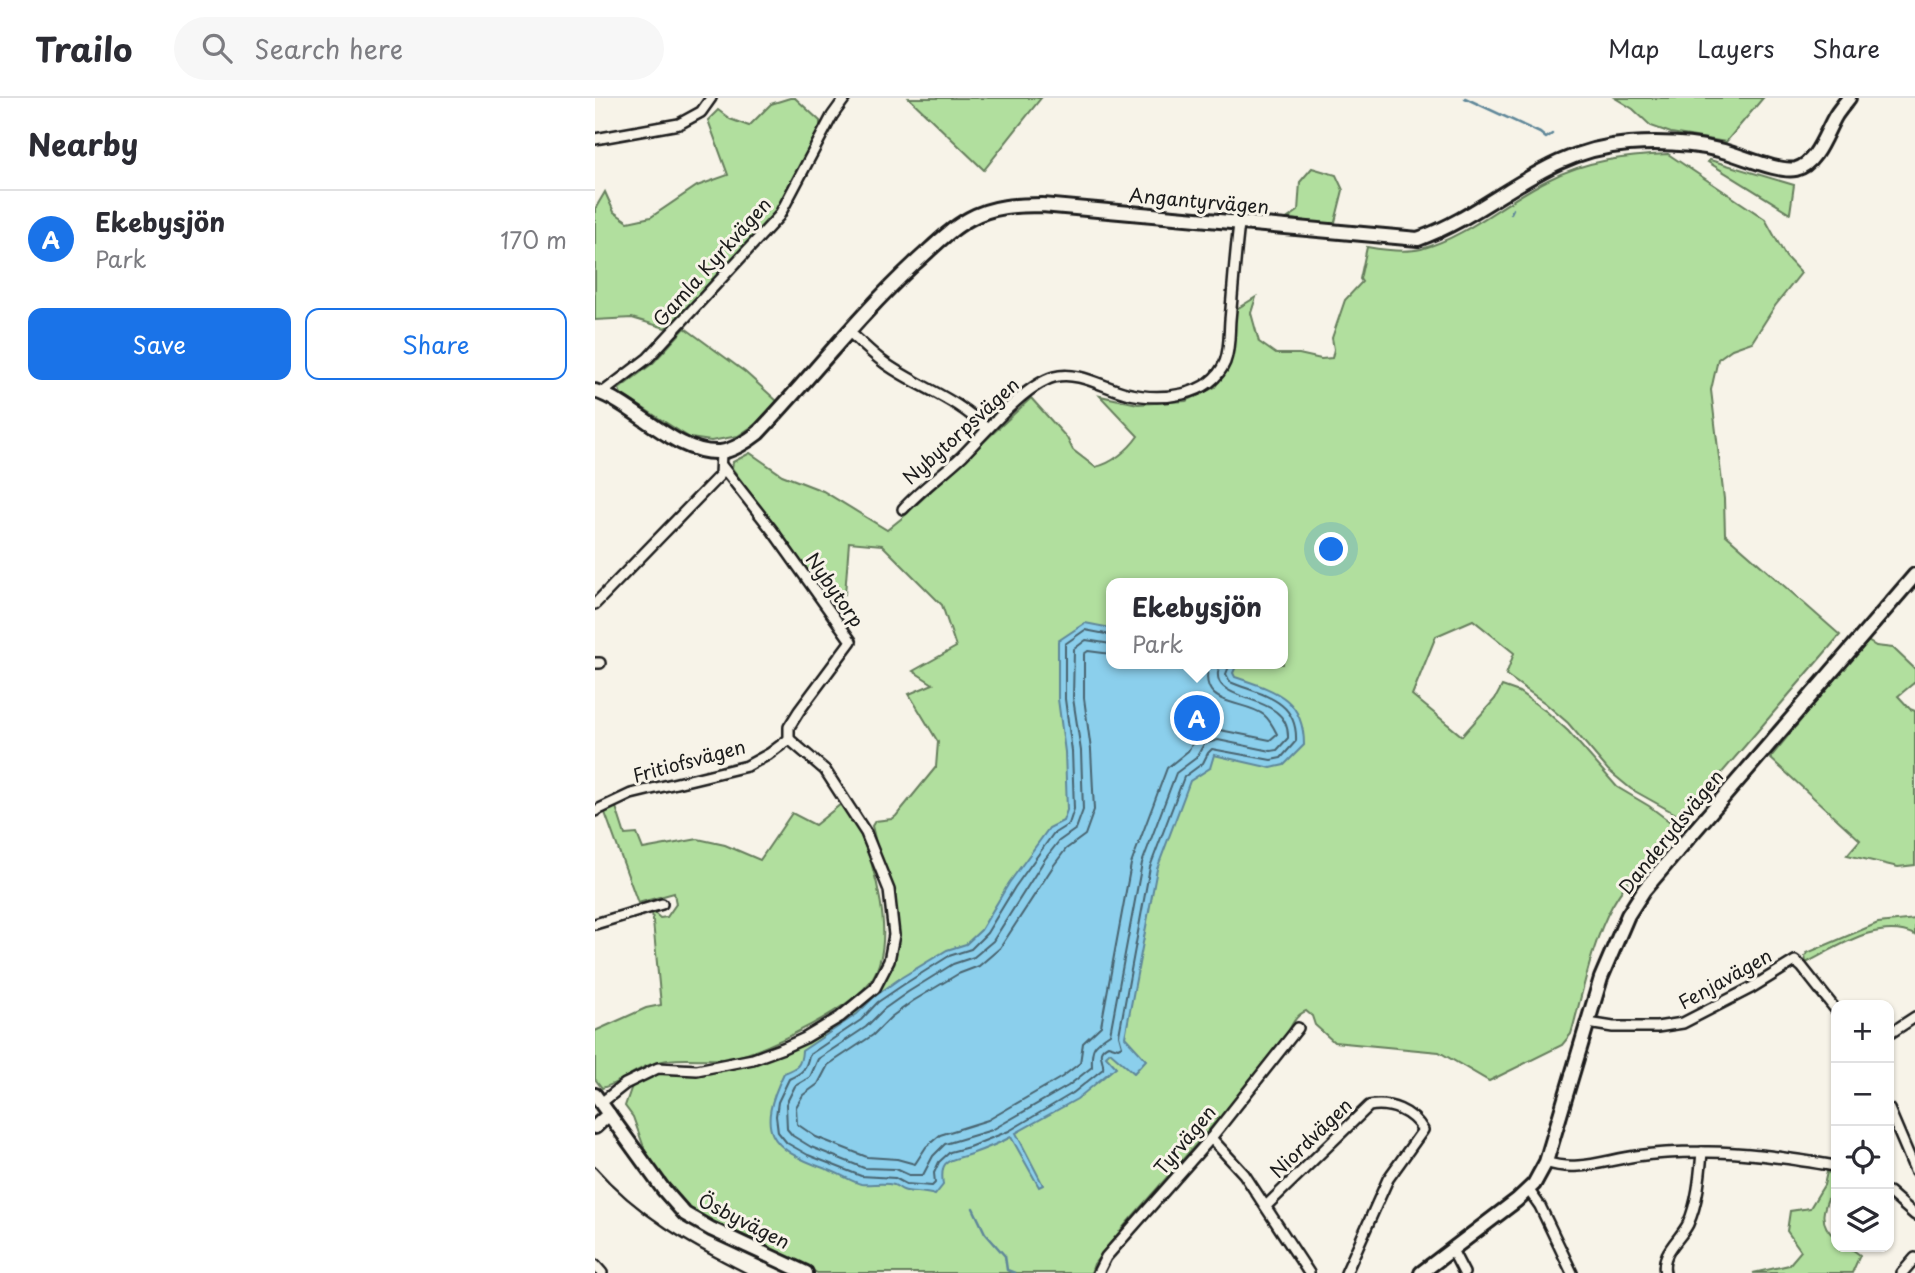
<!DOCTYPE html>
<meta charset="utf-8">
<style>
:root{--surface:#fff;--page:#f7f7f7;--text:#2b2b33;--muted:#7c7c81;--line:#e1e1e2;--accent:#1a73e8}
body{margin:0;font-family:"Playpen Sans",sans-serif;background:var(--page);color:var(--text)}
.controls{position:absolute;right:21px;bottom:21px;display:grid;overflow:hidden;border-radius:14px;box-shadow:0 2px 5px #0004}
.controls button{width:63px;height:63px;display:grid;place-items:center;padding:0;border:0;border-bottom:2px solid var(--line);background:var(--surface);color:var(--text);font:35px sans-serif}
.you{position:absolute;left:737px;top:452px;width:24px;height:24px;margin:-18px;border:5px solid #fff;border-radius:50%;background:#1a73e8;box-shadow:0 0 0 10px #1a73e833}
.badge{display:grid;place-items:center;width:46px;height:46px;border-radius:50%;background:var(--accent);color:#fff;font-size:23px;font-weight:700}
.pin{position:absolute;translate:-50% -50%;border:4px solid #fff;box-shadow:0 2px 7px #0006}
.popup{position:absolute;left:511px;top:480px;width:182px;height:91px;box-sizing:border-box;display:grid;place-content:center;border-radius:14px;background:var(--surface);filter:drop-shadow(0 2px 5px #0005);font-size:23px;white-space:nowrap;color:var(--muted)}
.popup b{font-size:26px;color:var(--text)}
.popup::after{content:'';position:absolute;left:50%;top:100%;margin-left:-14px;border:14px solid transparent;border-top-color:var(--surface)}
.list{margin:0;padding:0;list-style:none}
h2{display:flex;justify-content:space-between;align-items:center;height:91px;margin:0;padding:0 28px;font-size:30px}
h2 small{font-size:23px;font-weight:400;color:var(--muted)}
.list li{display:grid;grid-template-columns:46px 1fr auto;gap:21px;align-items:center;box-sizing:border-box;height:98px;padding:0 28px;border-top:2px solid var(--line)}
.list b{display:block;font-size:26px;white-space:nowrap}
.list p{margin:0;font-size:23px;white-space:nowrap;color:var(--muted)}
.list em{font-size:23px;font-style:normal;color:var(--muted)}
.actions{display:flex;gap:14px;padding:21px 28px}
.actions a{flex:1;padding:16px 0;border:2px solid var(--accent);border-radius:14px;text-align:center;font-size:24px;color:var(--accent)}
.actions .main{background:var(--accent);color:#fff}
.icon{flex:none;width:38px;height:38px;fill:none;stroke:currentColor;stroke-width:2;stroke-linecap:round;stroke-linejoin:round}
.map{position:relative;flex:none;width:1320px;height:1175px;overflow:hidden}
header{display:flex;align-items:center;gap:42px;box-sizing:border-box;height:98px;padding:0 35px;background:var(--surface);border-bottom:2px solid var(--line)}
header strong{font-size:33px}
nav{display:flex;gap:38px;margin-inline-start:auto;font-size:24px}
.search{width:490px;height:63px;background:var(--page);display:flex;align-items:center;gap:18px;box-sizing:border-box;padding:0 24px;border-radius:38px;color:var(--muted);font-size:26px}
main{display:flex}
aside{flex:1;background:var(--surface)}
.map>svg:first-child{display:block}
.green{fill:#b1df9e;stroke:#667e5d;stroke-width:2;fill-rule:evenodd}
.water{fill:#8bcfec;stroke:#5f8799;stroke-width:2}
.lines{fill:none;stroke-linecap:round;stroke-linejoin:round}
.shore{stroke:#48646f;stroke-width:2}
.stream{stroke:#5f8799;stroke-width:2.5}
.street-casing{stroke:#1c1c1c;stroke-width:14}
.secondary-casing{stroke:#1c1c1c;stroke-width:18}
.street{stroke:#f7f3e8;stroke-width:9}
.secondary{stroke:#f7f3e8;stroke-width:12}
.rail{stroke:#1c1c1c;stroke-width:2.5}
.labels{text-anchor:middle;stroke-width:6;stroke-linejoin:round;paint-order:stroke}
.street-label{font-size:19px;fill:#1c1c1c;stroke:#f7f3e8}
</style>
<header>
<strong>Trailo</strong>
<div class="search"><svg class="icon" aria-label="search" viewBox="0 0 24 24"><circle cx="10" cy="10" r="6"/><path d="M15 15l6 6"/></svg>Search here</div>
<nav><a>Map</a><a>Layers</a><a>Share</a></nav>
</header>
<main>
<aside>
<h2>Nearby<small></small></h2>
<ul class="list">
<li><span class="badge">A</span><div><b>Ekebysjön</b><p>Park</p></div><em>170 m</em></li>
</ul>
<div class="actions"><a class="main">Save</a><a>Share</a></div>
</aside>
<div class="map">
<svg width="1320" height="1175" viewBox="0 0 1320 1175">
<rect width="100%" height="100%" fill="#f7f3e8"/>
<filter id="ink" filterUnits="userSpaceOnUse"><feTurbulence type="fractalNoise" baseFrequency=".0143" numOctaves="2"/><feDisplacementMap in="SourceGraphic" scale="14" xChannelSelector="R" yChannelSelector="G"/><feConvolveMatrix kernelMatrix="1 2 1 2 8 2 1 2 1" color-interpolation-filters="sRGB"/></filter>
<g filter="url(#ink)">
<g class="green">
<path d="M195 0H200L225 23V29L180 115 81 223 70 230 37 220 0 222V111L10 94 19 114 33 124 56 119 102 88 133 77 113 22 123 12 135 21 154 28 176 6Z"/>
<path d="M314 0H446L389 72Z"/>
<path d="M1020 0H1168L1131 44 1076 35 1056 28 1038 11Z"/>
<path d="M1073 56 1170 121 1191 159 1206 175 1180 208 1157 244 1137 251 1123 261 1116 292 1129 401 1130 436 1245 537 1088 720 1036 691 1013 672 973 625 950 605 911 577 919 555 878 522 841 538 817 597 867 638 900 601 907 588 924 594 952 614 973 633 1022 689 1054 708 1082 729C1058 753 1034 778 1017 808 996 846 988 895 976 936L967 947 894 983 844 954 739 944 720 927 717 918 711 913C697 918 692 939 685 951L530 1127 499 1166 496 1175H222L93 1112 60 1075 50 1058 51 1055 38 1019 30 1008 38 985 61 975 116 971 171 960 259 911 287 877 296 841 291 787 277 728 280 723 297 721 301 718 341 669 343 644 314 596 338 586 318 573 361 549 347 507 287 447 254 444 250 496 224 490 137 370 138 364 155 355 187 377 228 393 292 432 307 420 436 300 472 340 478 352 500 369C517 366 534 351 543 338L505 298 543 306 591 303 620 289 633 267 640 212 661 199 656 215 664 244 681 256H704L726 261 737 260 739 251 737 240 750 202 767 184 765 181 772 149C789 152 809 155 826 151 872 139 910 103 953 82 992 62 1031 58 1073 56ZM516 485H688V566H516Z"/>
<path d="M1115 62 1199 87 1195 115 1113 64Z"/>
<path d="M717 70 741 77 748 92 739 128 693 120 703 113 705 84Z"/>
<path d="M90 230 150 274 182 303 162 325 143 338 116 343 95 340 26 296 24 291 58 265Z"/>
<path d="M1271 542 1281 548 1298 550 1320 571V584L1303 598 1315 611 1320 613V767L1303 769 1252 757 1265 742 1175 660Z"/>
<path d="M20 706 30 737 42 736 48 751 103 741 130 747 165 762 197 715 220 727 246 706C251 713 258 720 262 728 280 767 302 842 277 881 258 910 178 948 145 958 118 966 87 956 60 965 41 970 26 985 7 990L0 981V933L51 910 66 907 57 813 65 820 72 819 81 806 79 795 43 805 9 712Z"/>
<path d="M1320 821V837C1284 820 1243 849 1211 865L1210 858 1212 855 1283 825Z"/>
<path d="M1232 1074 1241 1077V1082C1232 1103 1218 1123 1241 1140V1149H1254L1265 1157 1257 1175H1158L1194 1167 1206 1153 1192 1133 1195 1113 1215 1110 1229 1087Z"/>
</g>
<path class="water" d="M490 525 516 530V566H642L638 575 640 579C678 592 709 599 709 647L689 667 676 670 619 657 615 670 595 683 562 771 530 939 551 962 539 975 515 954 511 958 521 969 482 1001 421 1035 448 1087 444 1089 416 1039C403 1046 390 1051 376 1056 356 1063 344 1059 348 1087L340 1097C328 1093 316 1095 308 1092 305 1091 302 1088 299 1087 289 1084 277 1087 266 1086 257 1084 242 1074 231 1071 173 1050 161 1033 189 975 202 970 206 968 207 953L262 916 279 899 304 881 352 852 371 846 386 832 414 785 454 730 468 723 472 712 470 654 463 601V543Z"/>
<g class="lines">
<g class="shore">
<path d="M516 537 490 532 470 546V601L477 653 479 711 474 726 458 736 420 789 392 835 376 851 354 858 308 887 283 904 266 922 214 957C211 972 207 975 194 981L183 1004 181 1018 183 1034 192 1045 213 1057 266 1078 300 1080 311 1086 337 1088 340 1085 339 1075 344 1064 355 1054 374 1049 414 1033 478 995 508 971C510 961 499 954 513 947L523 950 527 948 524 937 555 769 589 679 608 665 613 655 617 651 676 662 686 660 701 643C703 601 666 597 635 584L631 576 635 566"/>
<path d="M516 546 491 542 479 551 478 600 486 653 488 712 481 731 464 743 450 761 398 843 379 859 358 866 313 894 289 911 271 929 223 961 215 979 200 988 191 1006 192 1031 198 1038 216 1049 269 1070 301 1071 314 1077H328L338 1058 350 1046 397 1032 473 988 497 969C496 949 498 947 515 936L547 765 581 675 601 660 609 646 623 642 676 653 682 652 693 640C695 590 608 610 625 566"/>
<path d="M516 556 493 553 489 556V600L496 652 499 712 490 737 471 751 459 767 405 850 384 868 363 876 318 903 296 919 278 937 233 967 223 986 208 997 201 1009 202 1026 221 1039 272 1059 302 1061 320 1066 331 1049 345 1037 393 1022 467 979 485 965 488 945 506 928 536 766 572 670 593 653 602 638 614 632H625L675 642 682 636C679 630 675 622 669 617 648 601 602 610 614 566"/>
</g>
<g class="stream">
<path d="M870 0 945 35 951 40 957 36"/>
<path d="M916 115 918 111"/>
<path d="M378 1110 390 1135 410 1158 412 1172 420 1175"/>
</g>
<g class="street-casing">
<g id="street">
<path d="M0 41 84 26 106 14 116 0"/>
<path d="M253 233C266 244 277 256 291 266 325 290 360 299 392 331"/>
<path d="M7 295 53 260 184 118 237 18 250 0"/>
<path d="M126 367 177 432 256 543 204 613 194 629V641"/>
<path d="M308 411C326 391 348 376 367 358 390 335 428 288 459 279 482 272 510 290 531 295 564 303 615 300 630 264 635 251 634 235 635 222 638 190 640 158 644 126"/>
<path d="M0 506 125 377 126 354"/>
<path d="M0 565H5"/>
<path d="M0 713 36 696 152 668 174 656 194 641"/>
<path d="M0 826 67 806"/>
<path d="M993 925 1018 929H1062L1088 925 1156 890 1200 863 1207 869 1241 912"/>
<path d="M1294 936 1320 919"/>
<path d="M6 1005 30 986 63 970 102 972 158 961 188 950 210 940 245 919 280 890 294 863 299 837 294 792 271 735 230 672 194 641"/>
<path d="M1294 1011 1320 1072"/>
<path d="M616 1040 649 1076 714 1175"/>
<path d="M951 1064C980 1075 1011 1062 1041 1058 1062 1055 1085 1054 1106 1054 1151 1053 1197 1061 1241 1068"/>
<path d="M933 1091 945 1108 977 1175"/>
<path d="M1294 1094 1320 1117"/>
<path d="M671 1108 774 1008C795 1004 817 1013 828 1032L793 1081 751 1175"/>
<path d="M857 1152 869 1175"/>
<path d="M0 1167 7 1175"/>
<path d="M503 1175 511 1159 616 1040 703 930"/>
<path d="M1070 1175C1065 1155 1085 1142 1093 1126 1103 1104 1105 1077 1107 1054"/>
<path d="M1307 1175 1320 1160"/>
</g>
</g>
<g class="secondary-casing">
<g id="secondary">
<path d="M0 293C41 306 80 357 125 354 137 353 153 343 163 335 216 279 263 218 320 165 338 149 354 132 374 121 397 108 422 107 447 107L823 141C899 114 947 52 1034 46 1064 44 1095 45 1124 52 1144 56 1182 75 1201 71 1222 66 1231 33 1241 17 1245 11 1250 5 1254 0"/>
<path d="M0 997 68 1091 90 1116 116 1131 211 1175"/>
<path d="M0 1029 14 1016"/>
<path d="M826 1175 922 1102 939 1086 951 1064 1006 880 1033 817 1049 792 1095 738 1320 477"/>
</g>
</g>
<use href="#street" class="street"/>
<use href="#secondary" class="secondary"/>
<path class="rail" d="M0 1069C42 1117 95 1147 151 1175"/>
</g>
</g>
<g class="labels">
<g class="street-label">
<text transform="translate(604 103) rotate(5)" y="7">Angantyrvägen</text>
<text transform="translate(117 164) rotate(-48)" y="7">Gamla Kyrkvägen</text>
<text transform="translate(366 333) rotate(-42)" y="7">Nybytorpsvägen</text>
<text transform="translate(240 492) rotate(55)" y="7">Nybytorp</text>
<text transform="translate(94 663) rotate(-15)" y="7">Fritiofsvägen</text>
<text transform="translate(1076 734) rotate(-51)" y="7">Danderydsvägen</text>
<text transform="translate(1130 881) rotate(-29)" y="7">Fenjavägen</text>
<text transform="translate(716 1040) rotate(-44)" y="7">Niordvägen</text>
<text transform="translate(590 1042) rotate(-50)" y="7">Tyrvägen</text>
<text transform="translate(149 1123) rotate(27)" y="7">Ösbyvägen</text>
</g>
</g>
</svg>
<div class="controls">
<button>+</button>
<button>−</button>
<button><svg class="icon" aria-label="locate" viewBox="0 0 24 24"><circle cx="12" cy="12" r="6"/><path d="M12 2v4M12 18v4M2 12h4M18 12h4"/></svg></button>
<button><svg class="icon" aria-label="layers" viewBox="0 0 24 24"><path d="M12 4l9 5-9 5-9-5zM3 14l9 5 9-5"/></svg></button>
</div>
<div class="you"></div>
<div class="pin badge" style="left:602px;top:620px">A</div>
<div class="popup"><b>Ekebysjön</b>Park</div>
</div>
</main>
